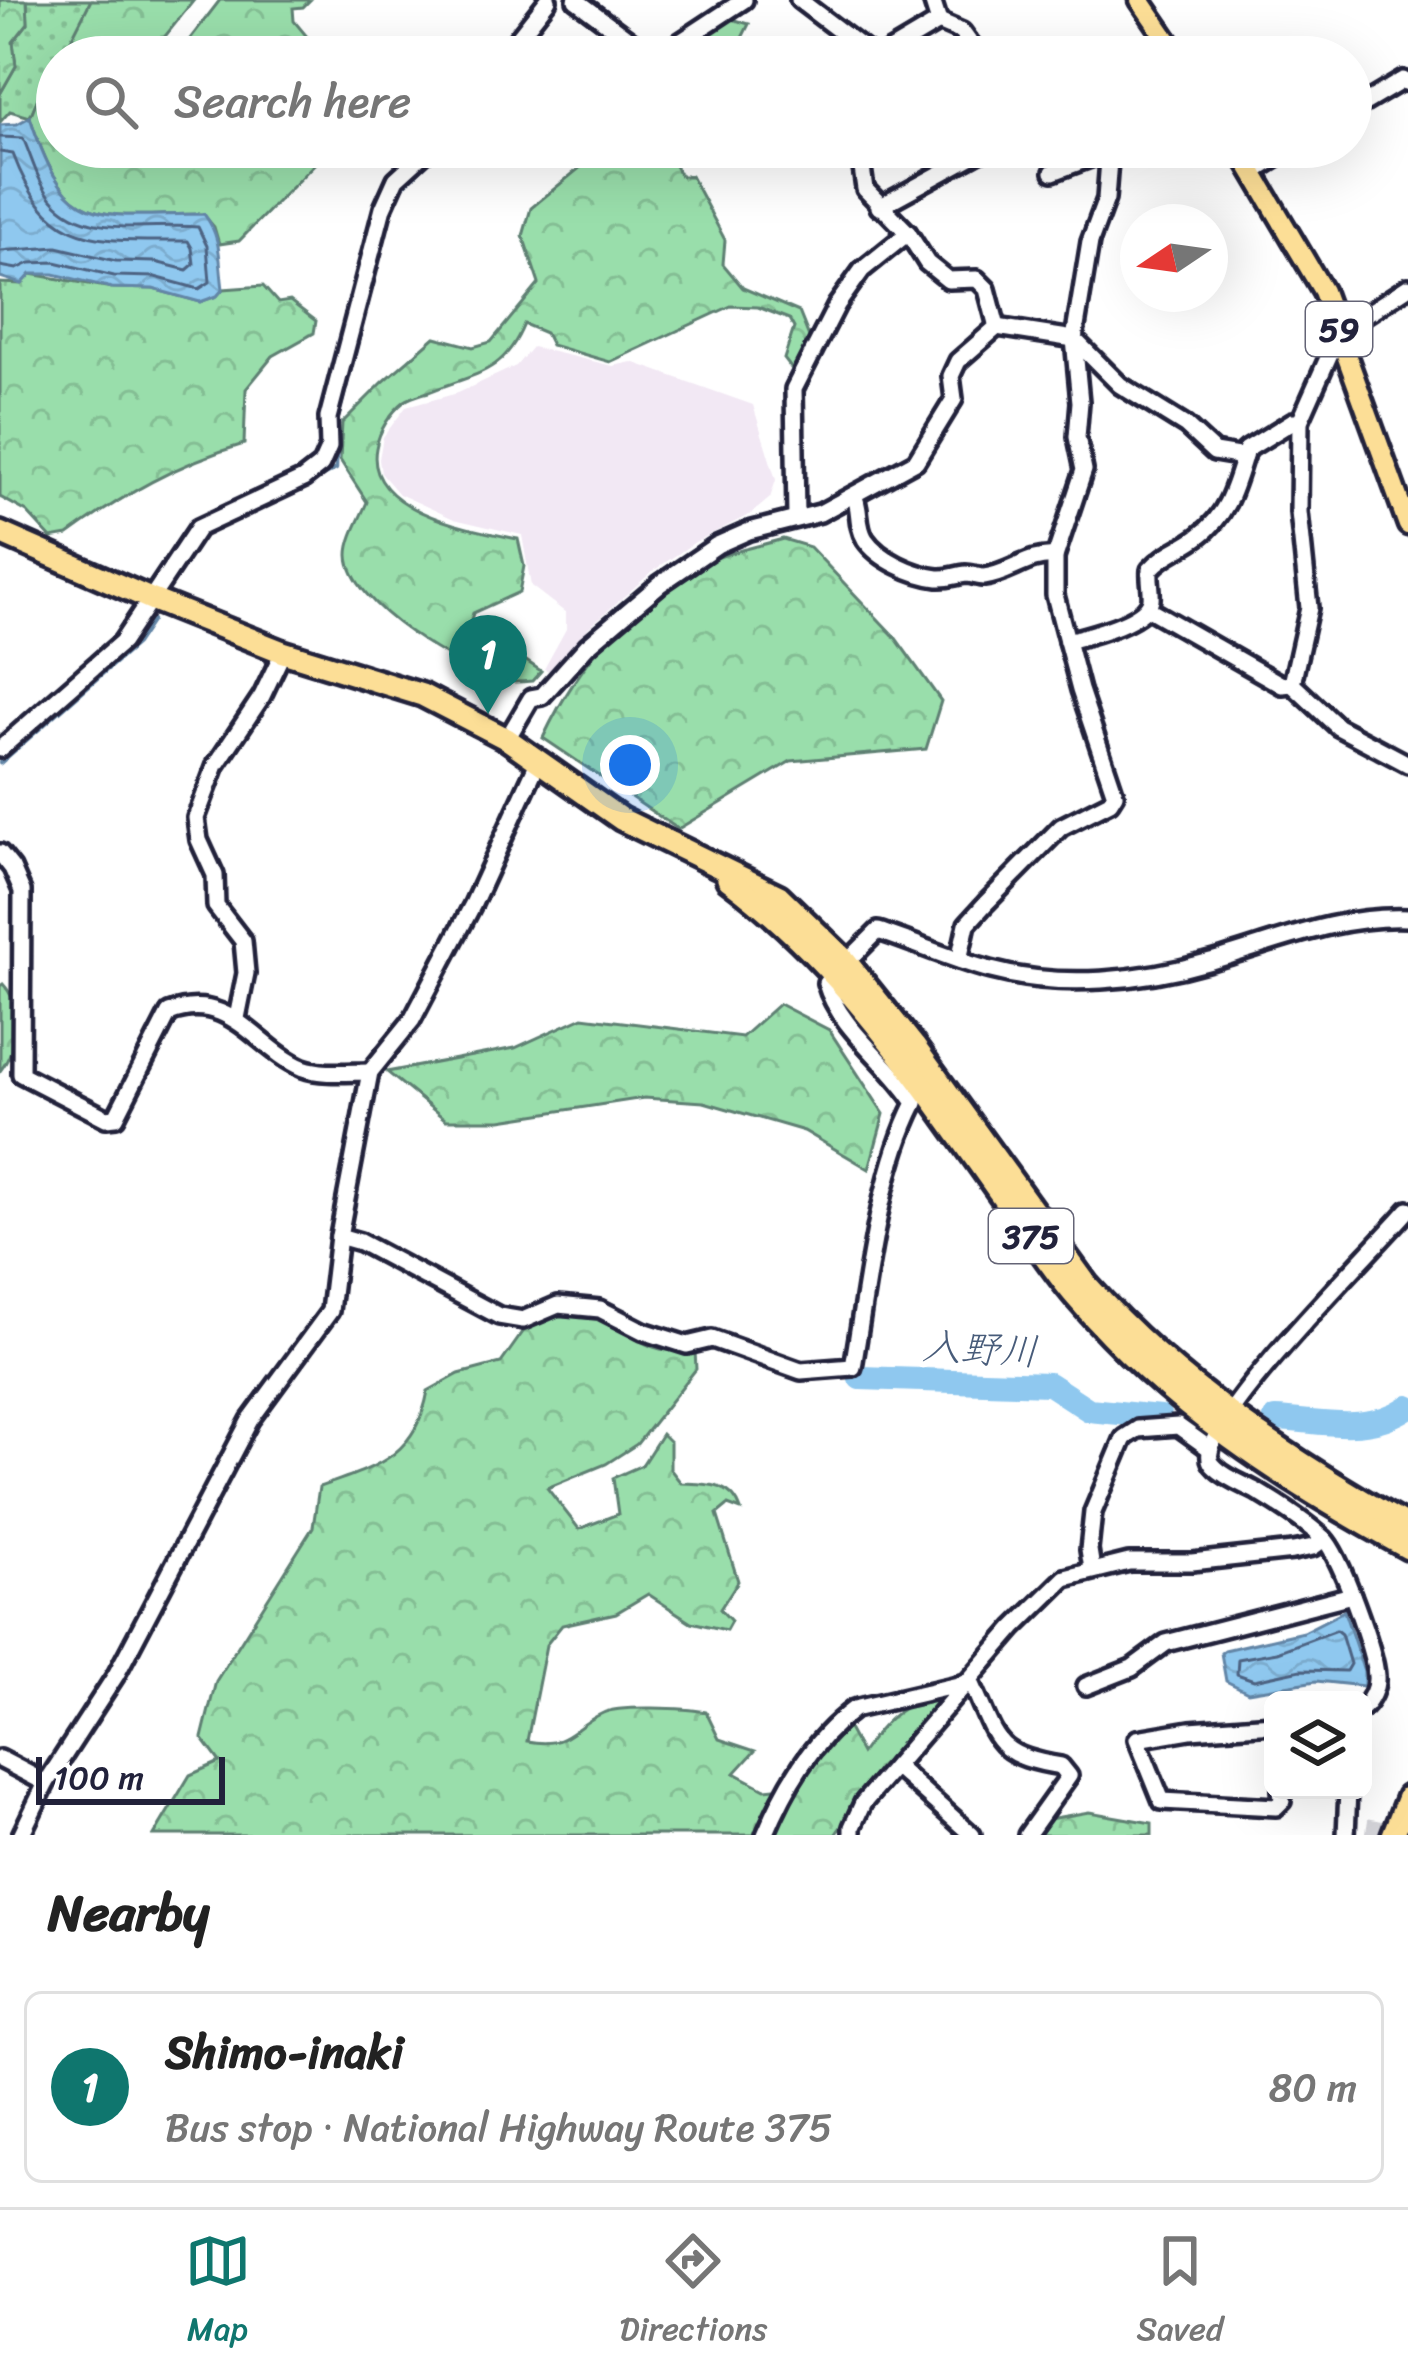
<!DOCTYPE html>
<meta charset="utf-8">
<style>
:root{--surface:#fff;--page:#f6f6f6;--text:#222;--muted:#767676;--line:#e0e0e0;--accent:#0f766e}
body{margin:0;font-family:Sriracha,"Klee One",sans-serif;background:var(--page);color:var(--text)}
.controls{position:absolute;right:36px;bottom:36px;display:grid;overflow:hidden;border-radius:18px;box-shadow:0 12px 48px #0002}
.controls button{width:108px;height:108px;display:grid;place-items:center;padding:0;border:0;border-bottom:3px solid var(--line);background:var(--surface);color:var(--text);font:60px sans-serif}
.compass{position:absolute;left:1120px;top:204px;width:108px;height:108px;border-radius:50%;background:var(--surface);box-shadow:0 12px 48px #0002;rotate:257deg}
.scale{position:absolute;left:36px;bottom:30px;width:189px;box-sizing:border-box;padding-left:12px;border:6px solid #22223b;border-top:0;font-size:33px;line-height:42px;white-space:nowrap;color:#22223b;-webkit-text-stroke:9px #fff;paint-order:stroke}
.you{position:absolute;left:630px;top:765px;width:42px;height:42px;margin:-30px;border:9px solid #fff;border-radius:50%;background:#1a73e8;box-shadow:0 0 0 18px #1a73e833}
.badge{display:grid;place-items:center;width:78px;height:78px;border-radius:50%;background:var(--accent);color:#fff;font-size:39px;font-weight:700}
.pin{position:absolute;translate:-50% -99px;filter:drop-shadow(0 3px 6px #0008)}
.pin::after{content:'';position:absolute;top:63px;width:42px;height:36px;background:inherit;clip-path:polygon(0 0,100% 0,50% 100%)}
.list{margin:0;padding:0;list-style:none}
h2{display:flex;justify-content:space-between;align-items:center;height:156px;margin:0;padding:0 48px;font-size:51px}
h2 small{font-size:39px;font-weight:400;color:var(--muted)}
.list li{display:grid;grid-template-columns:78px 1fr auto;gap:36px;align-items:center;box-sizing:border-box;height:192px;margin:0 24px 24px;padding:0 24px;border:3px solid var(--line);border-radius:18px}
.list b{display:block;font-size:45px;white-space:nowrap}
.list p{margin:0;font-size:39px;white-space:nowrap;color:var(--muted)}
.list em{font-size:39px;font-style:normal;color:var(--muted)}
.icon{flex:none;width:66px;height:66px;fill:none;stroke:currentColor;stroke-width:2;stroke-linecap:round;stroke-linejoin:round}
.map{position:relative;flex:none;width:1408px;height:1835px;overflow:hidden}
.search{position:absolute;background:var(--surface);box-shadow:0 12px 48px #0002;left:36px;right:36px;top:36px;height:132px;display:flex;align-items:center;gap:30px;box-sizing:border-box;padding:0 42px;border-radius:66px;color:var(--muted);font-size:45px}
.sheet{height:372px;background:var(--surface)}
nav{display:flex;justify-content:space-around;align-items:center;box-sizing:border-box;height:168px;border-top:3px solid var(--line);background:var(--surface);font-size:33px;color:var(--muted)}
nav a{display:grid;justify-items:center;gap:6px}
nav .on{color:var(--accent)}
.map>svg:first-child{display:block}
.built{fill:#f2e8f4}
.grass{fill:url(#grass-dots);stroke:#5e8073;stroke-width:3}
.forest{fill:url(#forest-crowns);stroke:#5e8073;stroke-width:3}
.water{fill:url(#water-waves);stroke:#6386a7;stroke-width:3}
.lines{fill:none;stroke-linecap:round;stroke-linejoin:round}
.shore{stroke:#4e6483;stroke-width:3}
.stream{stroke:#6386a7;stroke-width:4.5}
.river{stroke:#8fc8ef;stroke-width:24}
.minor-tunnel{stroke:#d3d3d8;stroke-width:15;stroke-dasharray:15 8;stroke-linecap:butt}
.minor-casing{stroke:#22223b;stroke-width:24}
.major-casing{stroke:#22223b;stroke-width:27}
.highway-casing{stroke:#22223b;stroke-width:30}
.minor{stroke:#fff;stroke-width:15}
.major{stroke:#fcde96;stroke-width:18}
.highway{stroke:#fcde96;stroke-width:21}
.labels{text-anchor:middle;stroke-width:12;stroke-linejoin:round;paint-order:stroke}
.shield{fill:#fff;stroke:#646476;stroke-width:3}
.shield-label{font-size:33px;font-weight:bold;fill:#22223b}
.water-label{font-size:39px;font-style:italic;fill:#485c7a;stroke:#fff}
</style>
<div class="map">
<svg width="1408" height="1835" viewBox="0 0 1408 1835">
<defs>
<pattern id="grass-dots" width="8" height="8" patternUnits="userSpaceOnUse" patternTransform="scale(3)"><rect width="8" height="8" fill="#99deab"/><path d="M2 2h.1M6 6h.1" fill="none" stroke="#84be94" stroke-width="1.8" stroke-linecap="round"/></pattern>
<pattern id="forest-crowns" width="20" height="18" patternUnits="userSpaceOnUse" patternTransform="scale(3)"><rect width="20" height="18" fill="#99deab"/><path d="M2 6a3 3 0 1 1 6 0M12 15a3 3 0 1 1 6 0" fill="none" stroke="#84be94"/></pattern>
<pattern id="water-waves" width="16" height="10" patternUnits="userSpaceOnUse" patternTransform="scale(3)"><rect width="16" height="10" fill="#8fc8ef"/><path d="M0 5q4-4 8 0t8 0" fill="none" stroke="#7bacce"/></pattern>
</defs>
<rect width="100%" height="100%" fill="#fff"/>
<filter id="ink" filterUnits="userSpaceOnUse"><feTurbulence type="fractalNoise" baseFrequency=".00833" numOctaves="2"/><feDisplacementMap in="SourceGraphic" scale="24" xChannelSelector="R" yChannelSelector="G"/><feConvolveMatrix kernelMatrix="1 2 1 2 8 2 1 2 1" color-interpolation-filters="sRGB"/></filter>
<g filter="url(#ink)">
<path class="built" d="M532 347 613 366 632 362 753 405 776 480 770 498 751 514 695 542 653 571 588 628 557 674 544 669 566 629V613L531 586 522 535 454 519 399 494 381 473 379 459 383 437 406 407 458 393 516 366Z"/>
<path class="grass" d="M27 0H91C83 15 78 41 66 53 48 72 42 89 30 117L10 111 0 122V94L16 66 13 42 28 23Z"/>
<g class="forest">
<path d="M0 0H27L28 23 13 42 16 66 0 94Z"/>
<path d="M91 0H194L159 44 143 57H62Z"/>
<path d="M220 0H310L303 7 293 8 294 21 324 57H176Z"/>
<path d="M732 19 749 24 740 42 724 47 717 57H671L712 27Z"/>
<path d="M57 63V147H331L239 241 219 244 214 227 203 214C95 215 67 232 30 117L49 71Z"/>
<path d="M605 147H664L681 176H691L725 240 723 264 743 288 799 312 811 342 794 372 784 359 794 328 789 319 758 307 731 306 610 362 551 345 545 333 524 324C504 373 477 373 431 391 423 394 412 396 405 401 391 412 379 430 376 448 364 512 474 530 518 539L524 566 519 592 473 613 470 623 541 671 532 681C523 682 513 683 504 681 462 670 349 605 348 555 348 538 361 517 367 502L340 460 342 423 383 382 435 337 473 347 491 342 539 284 523 236 531 208Z"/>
<path d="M31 274 112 288 153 289 200 302 217 296 223 289 263 286 278 303 290 301 316 321 314 333 273 356 246 389 244 444C178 463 123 495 68 535L51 538 27 512 0 497V283L22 284Z"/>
<path d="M783 539 810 547 895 637 941 701 926 749 791 761 678 829 543 738C579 662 634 595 712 560 734 550 760 546 783 539Z"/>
<path d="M3 984C23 1005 17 1050 0 1071V986Z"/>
<path d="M779 1004 829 1030 884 1114 869 1169 804 1131 704 1102 644 1098 501 1120H446L387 1072 515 1048 583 1017 742 1037Z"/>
<path d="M558 1313C567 1313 579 1311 587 1314 632 1328 638 1355 695 1351L696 1369 637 1444 606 1464 547 1488 579 1529 618 1514 613 1478 642 1465 662 1434 670 1442V1469L681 1483C706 1484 732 1482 741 1510L728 1505 717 1514 738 1581 720 1609 731 1621 726 1630 691 1622 648 1594 616 1613 562 1625 546 1645 527 1741C569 1749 570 1728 603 1713 618 1705 687 1708 706 1712L719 1739 755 1751 735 1773 765 1789 795 1786 847 1727 861 1753C881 1725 904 1697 943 1698L888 1761 835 1835H154L190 1775 220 1762 202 1738 216 1681 313 1527 319 1487C376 1467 416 1457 428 1391L459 1374 501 1363 528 1325Z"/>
<path d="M1089 1812 1152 1823V1835H1037L1049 1819Z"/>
</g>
<g class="water">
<path d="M30 117C67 232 95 215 204 214 222 237 219 261 223 289L217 296 200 302 153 289 112 288 54 274H31L22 284 0 277V125L17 124Z"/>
<path d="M1344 1611 1364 1671V1686L1316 1681 1248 1692 1226 1681 1221 1653 1225 1650 1303 1632Z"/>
</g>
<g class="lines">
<g class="shore">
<path d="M0 137 23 138C32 158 37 181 52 199 87 241 152 222 198 227L207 246 210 282 199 289 155 277 114 276 55 262 30 263 17 269 0 266"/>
<path d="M0 152 13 154C50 252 98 240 188 241L192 248 194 264 187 270 155 262 116 261 57 247 0 251"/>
<path d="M1336 1630 1341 1634 1350 1664 1346 1671 1301 1670 1254 1680 1237 1674 1238 1659 1277 1652Z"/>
</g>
<g class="stream">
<path d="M516 57 547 13"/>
<path d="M310 482 336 469 337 421 393 206 401 188 444 147"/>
<path d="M163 596 204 534 241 516"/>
<path d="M0 763 136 644 152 620"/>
</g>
<g class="river">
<path d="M860 1378 1049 1384 1089 1410 1160 1417"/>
<path d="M1275 1419C1323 1421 1366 1435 1408 1407"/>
</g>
<path class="minor-tunnel" d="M1367 1826 1408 1833"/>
<g class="minor-casing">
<g id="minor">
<path d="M576 0 647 53 662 54 744 0"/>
<path d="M799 0 874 57"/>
<path d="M939 22 962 32 980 57"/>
<path d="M503 57 548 0"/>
<path d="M880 57 939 22 932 0"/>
<path d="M1155 57 1171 45"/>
<path d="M1351 111 1403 80 1408 83"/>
<path d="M859 147 865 189 908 233 927 263 948 280 977 279 987 289 997 327"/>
<path d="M1053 172 1101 154 1109 155"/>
<path d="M1254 172 1294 147"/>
<path d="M879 207 989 147"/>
<path d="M1408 287 1340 331 1300 421 1299 512 1309 608 1292 684 1338 727 1408 764"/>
<path d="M997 327 1074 339 1120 385 1186 426 1214 452 1244 457"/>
<path d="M854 495C861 509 856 524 865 539 879 560 914 575 938 578 949 579 956 575 966 574 972 574 978 577 984 577 1010 574 1029 554 1055 557"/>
<path d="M796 517 794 389 837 305 862 270 908 233"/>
<path d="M1147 608 1282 685 1292 684"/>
<path d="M1067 641C1086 636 1147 622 1151 599 1152 590 1149 580 1150 570 1165 553 1182 549 1199 536 1229 514 1235 484 1246 450L1293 421H1300"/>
<path d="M507 739 531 698 542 696 587 646 660 584 717 545 749 531 820 513 916 461 954 399 951 376 958 361 997 327"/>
<path d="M0 749 122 642 198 528 303 479 321 465 329 447 328 418 383 208 396 179 431 147"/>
<path d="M0 853 12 868 22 891 21 1074 106 1118 116 1117 169 1013C229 989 257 1049 303 1068 322 1075 349 1072 370 1072"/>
<path d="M959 960 967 924 986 903 1061 827 1110 802 1115 794 1080 690 1055 595V557L1084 470 1077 437 1080 402 1074 339 1090 242 1106 199 1110 147"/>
<path d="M237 1018 246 973 243 941 216 906 215 875 199 840 196 818 216 765 262 696 283 652"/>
<path d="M339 1236 360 1242 499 1316 523 1320 558 1305 600 1309 643 1331 687 1345 712 1339 801 1371 853 1367C867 1287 878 1175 915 1103 889 1062 839 1029 826 983L878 931C916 943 952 960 991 970 1061 989 1142 981 1211 961 1277 942 1338 915 1408 918"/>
<path d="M1092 1569 1089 1550 1093 1512 1124 1438 1138 1429 1178 1426 1210 1449"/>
<path d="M971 1682C998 1741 993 1755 1061 1766L1069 1776 1027 1835"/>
<path d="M1086 1686 1132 1668 1166 1643 1352 1595"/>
<path d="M1363 1708C1371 1700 1377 1688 1376 1676 1375 1652 1340 1554 1324 1539 1305 1521 1278 1504 1256 1491 1243 1484 1226 1478 1216 1468 1210 1463 1209 1459 1210 1452 1218 1404 1369 1255 1408 1210"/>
<path d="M1273 1724 1190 1730 1137 1739 1162 1801 1276 1807 1282 1801 1281 1790"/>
<path d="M0 1759 46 1783"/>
<path d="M895 1766 972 1835"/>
<path d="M21 1835 46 1783 116 1675 250 1420 330 1311 339 1236 370 1072 412 1020 473 904 538 762"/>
<path d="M765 1835C785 1787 811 1741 854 1709L971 1682"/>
<path d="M852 1835V1827L863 1803 1014 1628 1065 1578 1129 1562H1192L1293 1551 1313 1547 1324 1539"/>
<path d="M1346 1835 1348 1790"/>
</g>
</g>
<g class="major-casing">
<g id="major">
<path d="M1140 0 1179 57"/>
<path d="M1238 147 1323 291 1408 525"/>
</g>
</g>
<g class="highway-casing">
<g id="highway">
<path d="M0 533 153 600 283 652 422 695 507 739 621 819 779 896 845 960 914 1046 1087 1285C1178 1387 1290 1460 1408 1527"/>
<path d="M728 879C847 967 926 1090 1011 1209 1033 1238 1052 1269 1076 1297 1170 1407 1282 1479 1408 1548"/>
<path d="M1393 1835 1408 1797"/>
</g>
</g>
<use href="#minor" class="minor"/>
<use href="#major" class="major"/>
<use href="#highway" class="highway"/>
</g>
</g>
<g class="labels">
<g class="shield">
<rect x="1306" y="302" width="66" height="54" rx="9"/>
<rect x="989" y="1209" width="84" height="54" rx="9"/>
</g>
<g class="shield-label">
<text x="1339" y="341">59</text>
<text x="1031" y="1248">375</text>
</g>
<g class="water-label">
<text transform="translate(980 1348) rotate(3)" y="14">入野川</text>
</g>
</g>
</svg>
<div class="controls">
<button><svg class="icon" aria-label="layers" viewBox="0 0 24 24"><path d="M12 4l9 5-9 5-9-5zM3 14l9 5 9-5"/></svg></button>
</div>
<svg class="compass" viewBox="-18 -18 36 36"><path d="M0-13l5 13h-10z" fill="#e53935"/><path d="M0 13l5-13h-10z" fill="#767676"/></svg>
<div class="scale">100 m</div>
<div class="you"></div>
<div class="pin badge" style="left:488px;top:714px">1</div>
<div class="search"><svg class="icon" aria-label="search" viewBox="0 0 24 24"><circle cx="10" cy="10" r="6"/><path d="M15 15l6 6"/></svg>Search here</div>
</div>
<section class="sheet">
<h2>Nearby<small></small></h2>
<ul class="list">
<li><span class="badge">1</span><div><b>Shimo-inaki</b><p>Bus stop · National Highway Route 375</p></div><em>80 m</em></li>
</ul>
</section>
<nav>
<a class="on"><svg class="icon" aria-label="map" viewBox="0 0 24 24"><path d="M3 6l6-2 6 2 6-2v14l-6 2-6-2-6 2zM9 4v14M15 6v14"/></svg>Map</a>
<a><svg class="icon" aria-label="directions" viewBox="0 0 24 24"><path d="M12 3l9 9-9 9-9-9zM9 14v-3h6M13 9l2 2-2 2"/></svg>Directions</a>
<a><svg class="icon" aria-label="saved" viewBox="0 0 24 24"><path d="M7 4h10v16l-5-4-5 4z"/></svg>Saved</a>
</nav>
